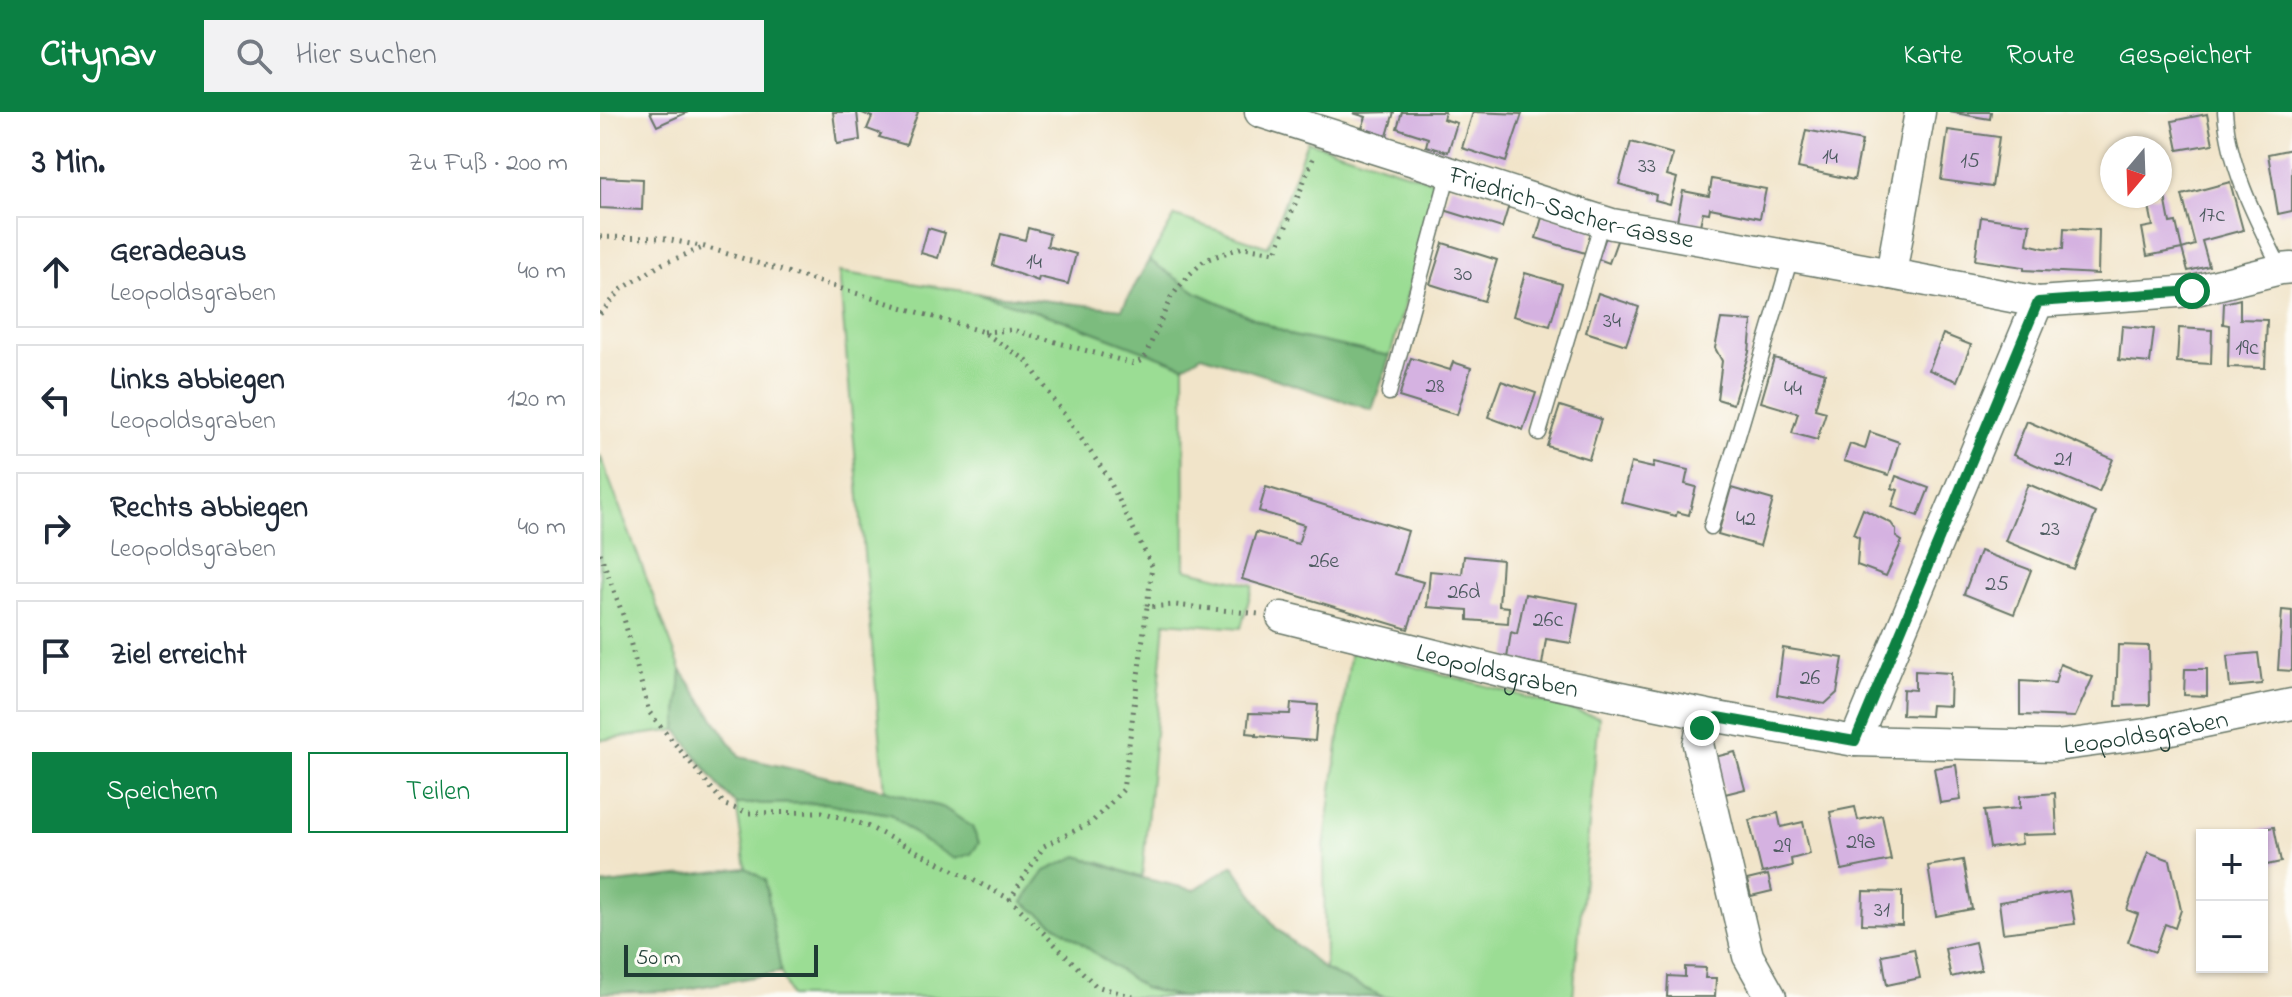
<!DOCTYPE html>
<html lang="de">
<meta charset="utf-8">
<style>
:root{--surface:#fff;--page:#f2f2f3;--text:#1f2937;--muted:#747a83;--line:#e0e1e3;--accent:#0b8043}
body{margin:0;font-family:"Indie Flower",sans-serif;background:var(--page);color:var(--text)}
.controls{position:absolute;right:24px;bottom:24px;display:grid;overflow:hidden;border-radius:0px;box-shadow:0 2px 6px #0004}
.controls button{width:72px;height:72px;display:grid;place-items:center;padding:0;border:0;border-bottom:2px solid var(--line);background:var(--surface);color:var(--text);font:40px sans-serif}
.compass{position:absolute;left:1500px;top:24px;width:72px;height:72px;border-radius:50%;background:var(--surface);box-shadow:0 2px 6px #0004;rotate:199deg}
.scale{position:absolute;left:24px;bottom:20px;width:194px;box-sizing:border-box;padding-left:8px;border:4px solid #1f3d34;border-top:0;font-size:22px;line-height:28px;white-space:nowrap;color:#1f3d34;-webkit-text-stroke:6px #fdfcf7;paint-order:stroke}
.stop{position:absolute;width:24px;height:24px;margin:-18px;border:6px solid #0b8043;border-radius:50%;background:#fff}
.stop.end{background:#0b8043;border-color:#fff;box-shadow:0 2px 8px #0008}
.list{margin:0;padding:0;list-style:none}
h2{display:flex;justify-content:space-between;align-items:center;height:104px;margin:0;padding:0 32px;font-size:34px}
h2 small{font-size:26px;font-weight:400;color:var(--muted)}
.list li{display:grid;grid-template-columns:52px 1fr auto;gap:24px;align-items:center;box-sizing:border-box;height:112px;margin:0 16px 16px;padding:0 16px;border:2px solid var(--line);border-radius:0px}
.list b{display:block;font-size:30px;white-space:nowrap}
.list p{margin:0;font-size:26px;white-space:nowrap;color:var(--muted)}
.list em{font-size:26px;font-style:normal;color:var(--muted)}
.actions{display:flex;gap:16px;padding:24px 32px}
.actions a{flex:1;padding:18px 0;border:2px solid var(--accent);border-radius:0px;text-align:center;font-size:28px;color:var(--accent)}
.actions .main{background:var(--accent);color:#fff}
.icon{flex:none;width:44px;height:44px;fill:none;stroke:currentColor;stroke-width:2;stroke-linecap:round;stroke-linejoin:round}
.map{position:relative;flex:none;width:1692px;height:885px;overflow:hidden}
header{display:flex;align-items:center;gap:48px;box-sizing:border-box;height:112px;padding:0 40px;background:var(--accent);color:#fff}
header strong{font-size:38px}
nav{display:flex;gap:44px;margin-inline-start:auto;font-size:28px}
.search{width:560px;height:72px;background:var(--page);display:flex;align-items:center;gap:20px;box-sizing:border-box;padding:0 28px;border-radius:0px;color:var(--muted);font-size:30px}
main{display:flex}
aside{flex:1;background:var(--surface)}
.map>svg:first-child{display:block}
.green{fill:#9bdd94;stroke:#5d8d64;stroke-width:2}
.forest{fill:#7cbc7e;stroke:#4e7c59;stroke-width:2}
.building{fill:#d5b2e1}
.lines{fill:none;stroke-linecap:round;stroke-linejoin:round}
.service-casing{stroke:#687768;stroke-width:17}
.minor-casing{stroke:#687768;stroke-width:33}
.path{stroke:#687768;stroke-width:5;stroke-dasharray:2 6;stroke-linecap:butt}
.service{stroke:#fff;stroke-width:14}
.minor{stroke:#fff;stroke-width:30}
.route{stroke:#0b8043;stroke-width:10}
.labels{text-anchor:middle;stroke-width:6;stroke-linejoin:round;paint-order:stroke}
.number-label{font-size:22px;fill:#4c5a5f}
.street-label{font-size:26px;fill:#1f3d34;stroke:#fdfcf7}
</style>
<header>
<strong>Citynav</strong>
<div class="search"><svg class="icon" aria-label="search" viewBox="0 0 24 24"><circle cx="10" cy="10" r="6"/><path d="M15 15l6 6"/></svg>Hier suchen</div>
<nav><a>Karte</a><a>Route</a><a>Gespeichert</a></nav>
</header>
<main>
<aside>
<h2>3 Min.<small>Zu Fuß · 200 m</small></h2>
<ul class="list">
<li><svg class="icon" aria-label="ahead" viewBox="0 0 24 24"><path d="M12 20V5M6 11l6-6 6 6"/></svg><div><b>Geradeaus</b><p>Leopoldsgraben</p></div><em>40 m</em></li>
<li><svg class="icon" aria-label="left" viewBox="0 0 24 24"><path d="M17 20v-9H6M10 6l-5 5 5 5"/></svg><div><b>Links abbiegen</b><p>Leopoldsgraben</p></div><em>120 m</em></li>
<li><svg class="icon" aria-label="right" viewBox="0 0 24 24"><path d="M7 20v-9h11M14 6l5 5-5 5"/></svg><div><b>Rechts abbiegen</b><p>Leopoldsgraben</p></div><em>40 m</em></li>
<li><svg class="icon" aria-label="arrive" viewBox="0 0 24 24"><path d="M6 21V4h12l-3 4 3 4H6"/></svg><div><b>Ziel erreicht</b></div></li>
</ul>
<div class="actions"><a class="main">Speichern</a><a>Teilen</a></div>
</aside>
<div class="map">
<svg width="1692" height="885" viewBox="0 0 1692 885">
<rect width="100%" height="100%" fill="#fdfcf7"/>
<filter id="ink" filterUnits="userSpaceOnUse"><feTurbulence type="fractalNoise" baseFrequency=".0125" numOctaves="2"/><feDisplacementMap in="SourceGraphic" scale="16" xChannelSelector="R" yChannelSelector="G"/><feConvolveMatrix kernelMatrix="1 2 1 2 8 2 1 2 1" color-interpolation-filters="sRGB"/></filter>
<filter id="wash" filterUnits="userSpaceOnUse"><feTurbulence type="fractalNoise" baseFrequency=".006" numOctaves="4" result="noise"/><feDisplacementMap in="SourceGraphic" scale="32" xChannelSelector="R" yChannelSelector="G"/><feGaussianBlur stdDeviation="1.8" result="paint"/><feColorMatrix in="noise" values="0 0 0 0 0 0 0 0 0 0 0 0 0 0 0 0 0 1.4 0 .05"/><feComposite in="paint" operator="in"/></filter>
<g filter="url(#wash)">
<rect width="100%" height="100%" fill="#f1e4c9"/>
<g class="green">
<path d="M707 29 839 71 790 244 693 224 598 181 549 148 575 104 668 135Z"/>
<path d="M239 160 377 181 463 208 584 254 585 457 653 473 641 516 565 510 542 766 499 750 543 876 580 885H190L181 860 165 769 146 756 136 692 225 691 290 702 324 729 314 688 285 678Z"/>
<path d="M0 343 81 558 77 618 0 628Z"/>
<path d="M751 537 999 605 973 885H783L725 858 724 737Z"/>
</g>
<g class="forest">
<path d="M549 148 598 181 693 224 790 244 772 298 602 243 584 254 463 208 377 181 522 197Z"/>
<path d="M81 558 140 645 285 678 344 696 372 715 379 731 371 742 355 747 324 729 290 702 225 691 136 692 121 677 77 618Z"/>
<path d="M478 744 542 766 594 778 633 753 675 815 725 858 783 885H580L544 876 423 790 445 759Z"/>
<path d="M146 756 165 768 181 860 77 879 0 881V773Z"/>
</g>
<g id="blocks">
<g class="building">
<path d="M50 0H88L57 14Z"/>
<path d="M233 0H257L260 28 237 32Z"/>
<path d="M260 0H318L306 33 279 25 281 22 267 17 272 5Z"/>
<path d="M794 0 787 24 762 16 766 5 753 1Z"/>
<path d="M802 0H845L843 7 857 11 848 40 826 34 828 26 797 16Z"/>
<path d="M873 0 922 2 906 50 862 36Z"/>
<path d="M1349 0H1391L1390 7Z"/>
<path d="M1607 2 1613 32 1578 38 1572 9Z"/>
<path d="M1206 18 1262 29 1254 68 1198 56Z"/>
<path d="M1348 18 1399 25 1392 75 1341 68Z"/>
<path d="M1031 30 1073 42 1067 63 1077 66 1070 92 1055 88 1056 83 1019 72Z"/>
<path d="M1692 37V99L1678 102 1668 42Z"/>
<path d="M0 65 43 67 42 98 0 96Z"/>
<path d="M1112 67 1166 77 1160 106 1110 96 1109 101 1103 100 1100 113 1077 109 1083 79 1109 84Z"/>
<path d="M1630 70 1643 118 1602 129 1609 154 1588 159 1582 137 1547 144 1542 116 1553 114 1547 84H1560V75L1563 74 1570 111 1576 110 1582 137 1595 133 1582 83Z"/>
<path d="M851 74 909 93 902 116 844 98Z"/>
<path d="M943 102 992 117 985 141 936 126Z"/>
<path d="M1381 105 1430 112 1427 132 1444 136 1463 137 1464 116 1499 118 1498 162 1424 158V155L1375 148Z"/>
<path d="M328 116 345 121 338 146 321 141Z"/>
<path d="M428 116 450 122 447 134 476 142 468 172 439 165 438 169 393 153 401 122 425 128Z"/>
<path d="M1007 122 1018 126 1009 151 998 147Z"/>
<path d="M843 131 897 148 884 189 830 172Z"/>
<path d="M925 161 962 172 950 214 913 204Z"/>
<path d="M998 181 1039 195 1026 233 986 220Z"/>
<path d="M1640 187V207L1667 208 1665 256 1628 255 1629 213 1623 212 1624 191Z"/>
<path d="M1121 207 1152 209 1149 240 1133 292 1117 287 1122 249 1115 236Z"/>
<path d="M1522 214 1554 217 1550 251 1519 248Z"/>
<path d="M1579 216 1612 218 1611 252 1577 250Z"/>
<path d="M1343 222 1371 233 1357 269 1329 258Z"/>
<path d="M811 246 850 258 853 250 871 256 857 303 799 285Z"/>
<path d="M1174 246 1225 261 1215 297 1226 300 1217 328 1192 321 1198 301 1161 290Z"/>
<path d="M901 269 936 281 923 318 888 305Z"/>
<path d="M960 294 1001 307 989 347 947 334Z"/>
<path d="M1427 309 1513 347 1499 380 1413 343Z"/>
<path d="M1270 320 1299 330 1289 363 1244 349 1250 332 1265 337Z"/>
<path d="M1054 350 1088 358 1085 372 1096 375 1089 403 1077 400 1076 404 1021 390 1031 351 1053 356Z"/>
<path d="M1296 364 1329 376 1318 404 1292 395 1298 378 1292 376Z"/>
<path d="M1428 372 1496 401 1473 457 1405 429Z"/>
<path d="M666 375 808 419 795 462 823 470 808 517 642 467 656 420 698 432 704 413 659 399Z"/>
<path d="M1131 376 1173 388 1160 434 1118 422Z"/>
<path d="M1263 397 1291 411 1296 418V425L1302 429 1286 464 1257 453 1259 425 1253 422Z"/>
<path d="M1380 439 1431 458 1414 502 1364 482Z"/>
<path d="M864 444 902 448 899 494 909 495 908 511 868 508V498L827 495 830 459 862 462Z"/>
<path d="M925 482 978 491 971 531 946 527 942 553 907 546 911 520 917 522Z"/>
<path d="M1682 498 1692 499V559L1678 558Z"/>
<path d="M1518 533 1549 534 1550 593 1516 594Z"/>
<path d="M1183 536 1243 546 1237 581 1225 592 1177 583Z"/>
<path d="M1658 541 1662 572 1630 575 1627 544Z"/>
<path d="M1460 552 1493 565 1475 605 1420 603V569L1455 571Z"/>
<path d="M1585 557H1607V584L1584 583Z"/>
<path d="M1315 559 1351 561 1350 594 1331 593 1330 604 1302 603 1303 577 1315 578Z"/>
<path d="M691 591 718 593 715 629 656 624V622L647 621 649 601 690 602Z"/>
<path d="M1135 640 1145 677 1125 682 1115 645Z"/>
<path d="M1356 653 1361 688 1340 691 1334 656Z"/>
<path d="M1455 681 1457 722 1421 723 1422 732 1390 736 1384 699 1420 696V684Z"/>
<path d="M1255 695 1258 708 1282 703 1291 748 1242 758 1230 700Z"/>
<path d="M1178 701 1181 715 1203 710 1210 742 1191 747 1192 754 1162 761 1149 708Z"/>
<path d="M1674 715 1681 750 1662 754V723L1641 721Z"/>
<path d="M1548 740 1570 748 1581 798 1575 816 1565 812 1555 840 1528 830 1538 802 1527 798Z"/>
<path d="M1363 748 1372 797 1336 804 1328 754Z"/>
<path d="M1168 763 1172 779 1151 784 1147 768Z"/>
<path d="M1263 779 1302 780V813L1262 812Z"/>
<path d="M1469 779 1475 812 1403 821 1399 790Z"/>
<path d="M1375 830 1381 858 1351 865 1345 837Z"/>
<path d="M1314 837 1320 866 1287 873 1282 843Z"/>
<path d="M1085 855 1106 856 1105 866H1116L1115 885H1067L1068 864 1085 865Z"/>
</g>
</g>
</g>
<g filter="url(#ink)">
<use href="#blocks" fill-opacity="0" stroke="#687768" stroke-width="2"/>
<g class="lines">
<g class="service-casing">
<g id="service">
<path d="M1625 0C1629 56 1656 107 1681 157"/>
<path d="M789 281 849 60"/>
<path d="M939 321 1002 109"/>
<path d="M1111 415 1191 145"/>
</g>
</g>
<g class="minor-casing">
<g id="minor">
<path id="s1" d="M660 0 1012 112 1291 162"/>
<path d="M1438 190 1592 179 1681 157 1692 156"/>
<path id="s2" d="M682 505 928 566 1117 605"/>
<path id="s3" d="M1255 629 1456 634 1546 622 1692 592"/>
<path d="M1171 885 1148 844 1098 632 1102 616 1117 605 1255 629 1438 190 1291 162 1320 0"/>
</g>
</g>
<g class="path">
<path d="M0 125 61 126 105 135 383 220 426 248 506 362 552 454 547 495"/>
<path d="M0 202 22 177 62 152 105 135"/>
<path d="M384 220 413 218 534 252 544 247 571 185 589 163 605 148 643 135 676 140 714 44"/>
<path d="M0 441 23 503 49 600 125 693 149 701 222 700 265 713 410 787"/>
<path d="M533 885 496 874 410 787 444 734 492 710 523 678 547 495 575 493 659 502"/>
</g>
<use href="#service" class="service"/>
<use href="#minor" class="minor"/>
</g>
</g>
<g class="lines" filter="url(#ink)">
<path class="route" d="M1102 616 1117 605 1255 629 1438 190 1592 179"/>
</g>
<g class="labels">
<g class="number-label">
<text x="1230" y="51">14</text>
<text x="1370" y="55">15</text>
<text x="1047" y="60">33</text>
<text x="1612" y="109">17c</text>
<text x="434" y="156">14</text>
<text x="863" y="168">30</text>
<text x="1012" y="215">34</text>
<text x="1647" y="242">19c</text>
<text x="835" y="280">28</text>
<text x="1193" y="283">44</text>
<text x="1463" y="353">21</text>
<text x="1146" y="413">42</text>
<text x="1450" y="423">23</text>
<text x="724" y="455">26e</text>
<text x="1397" y="478">25</text>
<text x="864" y="486">26d</text>
<text x="948" y="514">26c</text>
<text x="1210" y="572">26</text>
<text x="1261" y="736">29a</text>
<text x="1182" y="740">29</text>
<text x="1282" y="804">31</text>
</g>
<g class="street-label">
<text dy="9" stroke="none"><textPath href="#s1" startOffset="326">Friedrich-Sacher-Gasse</textPath></text>
<text dy="9" stroke="none"><textPath href="#s2" startOffset="222">Leopoldsgraben</textPath></text>
<text dy="9" stroke="none"><textPath href="#s3" startOffset="292">Leopoldsgraben</textPath></text>
</g>
</g>
</svg>
<div class="controls">
<button>+</button>
<button>−</button>
</div>
<svg class="compass" viewBox="-18 -18 36 36"><path d="M0-13l5 13h-10z" fill="#e53935"/><path d="M0 13l5-13h-10z" fill="#747a83"/></svg>
<div class="scale">50 m</div>
<div class="stop" style="left:1592px;top:179px"></div>
<div class="stop end" style="left:1102px;top:616px"></div>
</div>
</main>
